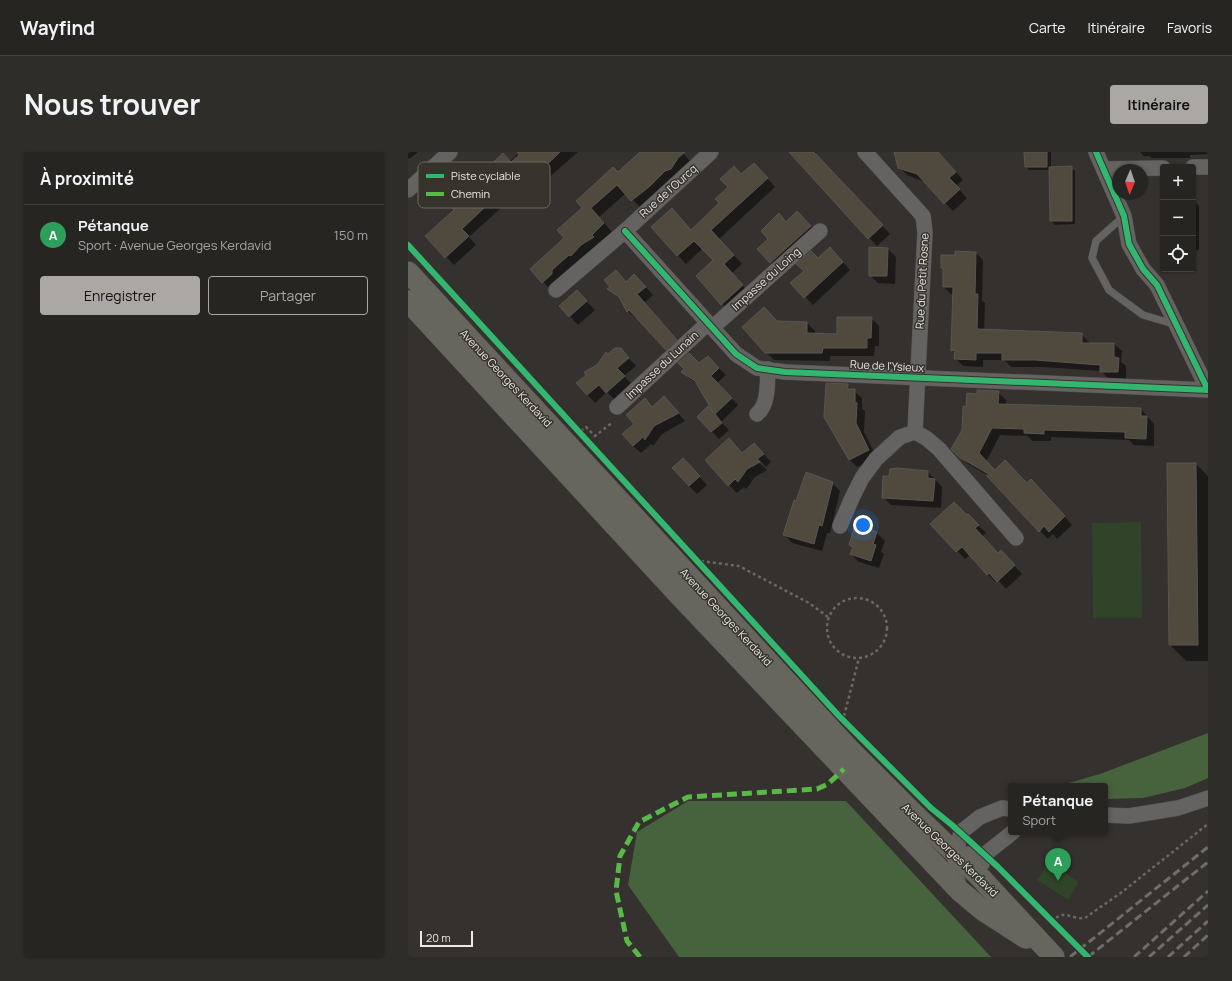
<!DOCTYPE html>
<html lang="fr">
<meta charset="utf-8">
<style>
:root{--surface:#272522;--page:#2f2d2a;--text:#f1f3f6;--muted:#a4a5a5;--line:#434240;--accent:#aba8a4}
body{margin:0;font-family:Manrope,sans-serif;background:var(--page);color:var(--text)}
.controls{position:absolute;right:12px;top:12px;display:grid;overflow:hidden;border-radius:4px;box-shadow:0 1px 3px #0004}
.controls button{width:36px;height:36px;display:grid;place-items:center;padding:0;border:0;border-bottom:1px solid var(--line);background:var(--surface);color:var(--text);font:20px sans-serif}
.compass{position:absolute;left:704px;top:12px;width:36px;height:36px;border-radius:50%;background:var(--surface);box-shadow:0 1px 3px #0004;rotate:182deg}
.scale{position:absolute;left:12px;bottom:10px;width:53px;box-sizing:border-box;padding-left:4px;border:2px solid #ebe8e4;border-top:0;font-size:11px;line-height:14px;white-space:nowrap;color:#ebe8e4;-webkit-text-stroke:3px #36322c;paint-order:stroke}
.you{position:absolute;left:455px;top:373px;width:14px;height:14px;margin:-10px;border:3px solid #fff;border-radius:50%;background:#1a73e8;box-shadow:0 0 0 6px #1a73e833}
.badge{display:grid;place-items:center;width:26px;height:26px;border-radius:50%;background:var(--accent);color:#fff;font-size:13px;font-weight:700}
.pin{position:absolute;translate:-50% -33px;filter:drop-shadow(0 1px 2px #0008)}
.pin::after{content:'';position:absolute;top:21px;width:14px;height:12px;background:inherit;clip-path:polygon(0 0,100% 0,50% 100%)}
.popup{position:absolute;left:600px;top:631px;width:100px;height:52px;box-sizing:border-box;display:grid;place-content:center;border-radius:4px;background:var(--surface);filter:drop-shadow(0 1px 3px #0005);font-size:13px;white-space:nowrap;color:var(--muted)}
.popup b{font-size:15px;color:var(--text)}
.popup::after{content:'';position:absolute;left:50%;top:100%;margin-left:-8px;border:8px solid transparent;border-top-color:var(--surface)}
.list{margin:0;padding:0;list-style:none}
h2{display:flex;justify-content:space-between;align-items:center;height:52px;margin:0;padding:0 16px;font-size:17px}
h2 small{font-size:13px;font-weight:400;color:var(--muted)}
.list li{display:grid;grid-template-columns:26px 1fr auto;gap:12px;align-items:center;box-sizing:border-box;height:60px;padding:0 16px;border-top:1px solid var(--line)}
.list b{display:block;font-size:15px;white-space:nowrap}
.list p{margin:0;font-size:13px;white-space:nowrap;color:var(--muted)}
.list em{font-size:13px;font-style:normal;color:var(--muted)}
.actions{display:flex;gap:8px;padding:12px 16px}
.actions a{flex:1;padding:9px 0;border:1px solid var(--accent);border-radius:4px;text-align:center;font-size:14px;color:var(--accent)}
.actions .main{background:var(--accent);color:#111}
.icon{flex:none;width:22px;height:22px;fill:none;stroke:currentColor;stroke-width:2;stroke-linecap:round;stroke-linejoin:round}
.map{position:relative;flex:none;width:800px;height:805px;overflow:hidden;border-radius:4px}
header{display:flex;align-items:center;gap:24px;box-sizing:border-box;height:56px;padding:0 20px;background:var(--surface);border-bottom:1px solid var(--line)}
header strong{font-size:19px}
nav{display:flex;gap:22px;margin-inline-start:auto;font-size:14px}
.intro{display:flex;align-items:center;justify-content:space-between;box-sizing:border-box;height:96px;padding:0 24px}
h1{margin:0;font-size:28px}
.button{padding:10px 18px;border-radius:4px;background:var(--accent);color:#111;font-size:14px;font-weight:700}
main{display:flex;gap:24px;padding:0 24px}
aside{flex:1;background:var(--surface);border-radius:4px;box-shadow:0 1px 3px #0004}
.map>svg:first-child{display:block}
.green{fill:#2f4428}
.forest{fill:#46633e}
.shadow{fill:#0007}
.building{fill:#4f493e;stroke:#585654}
.lines{fill:none;stroke-linecap:round;stroke-linejoin:round}
.service-casing{stroke:#514f4d;stroke-width:8}
.minor-casing{stroke:#514f4d;stroke-width:16}
.secondary-casing{stroke:#514f4d;stroke-width:22}
.path{stroke:#6a6765;stroke-width:2.5;stroke-dasharray:3 3;stroke-linecap:butt}
.service{stroke:#646361;stroke-width:7}
.minor{stroke:#646361;stroke-width:15}
.secondary{stroke:#66665f;stroke-width:21}
.rail{stroke:#6f6c6a;stroke-width:3;stroke-dasharray:8 4;stroke-linecap:butt}
.quiet{stroke:#58b947;stroke-width:5;stroke-dasharray:10 5;stroke-linecap:butt}
.cycleway-casing{stroke:#36322c;stroke-width:8}
.cycleway{stroke:#33b770;stroke-width:6}
.labels{text-anchor:middle;stroke-width:3;stroke-linejoin:round;paint-order:stroke}
.street-label{font-size:11px;fill:#ebe8e4;stroke:#36322c}
.key{fill:#36322c;stroke:#6c6963;stroke-width:1}
.key-label{font-size:11px;fill:#ebe8e4}
</style>
<header>
<strong>Wayfind</strong>
<nav><a>Carte</a><a>Itinéraire</a><a>Favoris</a></nav>
</header>
<div class="intro"><h1>Nous trouver</h1><a class="button">Itinéraire</a></div>
<main>
<aside>
<h2>À proximité<small></small></h2>
<ul class="list">
<li><span class="badge" style="background:#2e9e5b">A</span><div><b>Pétanque</b><p>Sport · Avenue Georges Kerdavid</p></div><em>150 m</em></li>
</ul>
<div class="actions"><a class="main">Enregistrer</a><a>Partager</a></div>
</aside>
<div class="map">
<svg width="800" height="805" viewBox="0 0 800 805">
<rect width="100%" height="100%" fill="#34312e"/>
<g class="green">
<path d="M733 370 734 466H685L684 371Z"/>
<path d="M641 710 671 730 660 748 629 728Z"/>
</g>
<g class="forest">
<path d="M800 581V626L777 636 735 646 697 647V634H650L692 622Z"/>
<path d="M280 649H438L583 805H271L220 733 229 680Z"/>
</g>
<g class="shadow">
<path d="M0 0H10L1 7 0 6Z"/>
<path d="M112 0H170L137 29 131 23 107 47 105 45 61 85 68 93 46 113 38 105 47 58 68 28 102 9Z"/>
<path d="M233 0H274L283 10 233 56 218 41 191 65 204 80 144 139 123 117 157 87 175 56Z"/>
<path d="M382 0H409L407 2 482 82 469 94Z"/>
<path d="M487 0H517L539 10 555 28 548 34 559 46 545 59 517 30 499 23 491 15Z"/>
<path d="M617 0H643V16L663 15 667 19V72L647 73 643 69 642 18H621L618 14Z"/>
<path d="M732 0H800V2L782 3V6H744L741 4H736Z"/>
<path d="M354 20 367 35 311 87 334 112 324 121 342 142 322 160 289 124 306 108 295 96 278 112 244 75 284 79 313 51 334 24Z"/>
<path d="M785 50H787L791 54V98H785Z"/>
<path d="M371 63 379 71 397 68 411 83 371 119 350 97 362 87Z"/>
<path d="M422 96 442 118 405 153 384 131Z"/>
<path d="M480 97 488 105 487 132 470 131 462 123Z"/>
<path d="M568 101 575 108 574 148 577 151 576 178 673 182 681 190V192H706L714 199 713 210 718 214V227H701L693 219 635 215H603L596 208H575V215L555 214 547 206 548 202 544 198 546 142H543L536 135V117L534 115 548 104Z"/>
<path d="M218 130 234 131 245 143 236 151 276 196 267 205 230 166 228 167 220 159 215 149 201 137Z"/>
<path d="M177 148 187 158 170 173 153 154Z"/>
<path d="M463 166 471 174V194H467L466 204H422V209L366 208 358 200 369 170 399 171 407 179V182L430 183Z"/>
<path d="M212 197 228 214 216 224 224 233 207 248 199 240 187 251 169 231 200 204Z"/>
<path d="M300 205 318 223 309 231 330 253 313 270 321 278 311 287 290 265 307 262 291 233 282 227 275 220 292 213Z"/>
<path d="M439 233 454 246V257L457 259 456 280 469 306 449 315 441 307Z"/>
<path d="M590 240 598 248V253L733 257 746 272V294L726 293 721 288 643 285V289H624L620 284 592 283 578 310 587 319 631 336 664 373 649 387 645 382 640 387 579 323 560 312 545 297 555 278 559 256 570 243Z"/>
<path d="M237 247 245 256 263 253 277 269 254 282 245 294 243 292 233 301 225 294 227 272Z"/>
<path d="M354 300 363 310 358 315 347 303 345 305 359 318 347 325 338 337 336 335 329 341 321 333 334 302Z"/>
<path d="M788 312 800 324V509H778L762 493Z"/>
<path d="M283 316 299 333 289 342 281 334Z"/>
<path d="M520 320 534 335 533 356 483 353 475 345Z"/>
<path d="M424 331 432 339 422 381H419L414 399 384 391 377 383 389 350Z"/>
<path d="M560 363 578 381 574 384 590 402 601 408 614 422 598 437 590 428 587 430 562 403 557 407 524 372Z"/>
<path d="M469 381 477 389 473 400 476 402 471 416 451 410 443 402 446 396 442 393Z"/>
</g>
<g class="building">
<path d="M109 0H152L129 22 123 16 98 40 96 38 77 55 54 77 61 84 37 106 17 84 46 58 41 52 45 47 43 44 65 22 68 27 95 1 103 10 111 3Z"/>
<path d="M232 0H277L270 6 263 17 257 19 241 35 223 49 209 33 183 56 196 71 184 83 186 85 173 93 163 104 161 103 144 118V122L134 131 122 117 156 86 149 78 174 56 168 49 205 15 210 20Z"/>
<path d="M381 0H406L475 73 460 87Z"/>
<path d="M486 0H530L548 20 541 26 552 37 536 52 509 22 490 16Z"/>
<path d="M616 0H639V15H617Z"/>
<path d="M346 11 360 26 303 78 326 103 316 112 335 133 313 153 288 124 305 108 286 89 269 104 243 75 264 56 283 78 311 51 307 47 320 35 312 27 326 14 333 22Z"/>
<path d="M664 14V69H642L641 15Z"/>
<path d="M389 59 403 74 362 111 349 97 360 87 353 79 371 61 378 70Z"/>
<path d="M422 95 435 110 396 146 382 131 396 119 388 112 403 99 410 106Z"/>
<path d="M461 95 480 96 479 124H461Z"/>
<path d="M547 99 568 100 567 142H570L569 177 674 181V191H706V205L711 206 710 220H692V213L627 208H594V201H568V208L546 207 547 198 543 199 545 135H535V116H533V103H547Z"/>
<path d="M208 118 218 130 226 122 238 135 229 142 269 188 258 198 221 158 219 160 211 145 199 137 202 135 196 128Z"/>
<path d="M169 138 179 149 161 165 151 154Z"/>
<path d="M356 155 369 169 399 170V181L429 182V165H464L463 186H459V196H415L414 201H357L334 175Z"/>
<path d="M207 196H213L221 206 209 216 217 224 198 241 191 233 179 243 168 231 178 223 176 220 189 213 198 200 200 202Z"/>
<path d="M281 201 291 211 300 204 311 216 303 224 324 246 307 262 314 271 303 280 289 265 300 254 305 260 287 229 273 220 276 217 270 211Z"/>
<path d="M418 231 440 232V237H447V250L449 251 448 271 461 298 441 308 416 265Z"/>
<path d="M569 238 591 239 590 252 733 256V264H739L738 287 717 286V280L636 278V282L616 281V277L584 276 571 301 587 318 597 308 619 331 623 327 657 364 641 380 636 374 631 380 578 323 584 324 551 305 543 297 554 278 555 254 558 255 559 241 569 242Z"/>
<path d="M256 244 271 261 246 274 237 288 235 285 225 294 214 282 226 272 218 263 237 246 244 255Z"/>
<path d="M321 286 334 301 346 291 356 302 349 307 352 310 339 317 330 330 327 327 320 334 297 308Z"/>
<path d="M275 306 292 324 281 334 264 316Z"/>
<path d="M759 311H788L790 493H761Z"/>
<path d="M490 316 520 319V326L527 327 525 349 474 346 475 324H481L482 317Z"/>
<path d="M398 320 425 330 414 374 411 373 406 392 375 383 386 348 388 349Z"/>
<path d="M546 350 559 363 560 362 571 373 567 376 590 401 593 398 607 413 589 430 581 421 579 423 554 395 548 400 522 372Z"/>
<path d="M447 373 469 380 465 392 468 393 463 409 442 402 445 395 441 393Z"/>
</g>
<g class="lines">
<g class="service-casing">
<path id="service" d="M716 64 688 89 684 106 701 138 735 163 766 172"/>
</g>
<g class="minor-casing">
<g id="minor">
<path d="M457 0 515 64 517 80 507 280"/>
<path d="M785 15H800"/>
<path d="M696 17 755 16"/>
<path d="M0 38 42 0"/>
<path d="M217 79 328 202 349 216 377 220 800 238 749 133 735 117 721 92 716 64 688 0"/>
<path d="M148 138 217 79 303 0"/>
<path d="M304 176 412 79"/>
<path d="M209 255 300 171"/>
<path d="M349 262C361 252 359 232 360 217"/>
<path d="M507 280 518 286 531 297 608 386"/>
<path d="M432 374 444 346 454 326 468 307 492 285 507 280"/>
<path d="M697 663 721 664 770 656 800 646"/>
<path d="M544 701 576 703"/>
<path d="M574 712 576 703 605 680"/>
<path d="M552 739 547 718 548 701 553 680 572 665 594 656 603 657"/>
</g>
</g>
<g class="secondary-casing">
<g id="secondary">
<path d="M0 120 440 596 507 663 571 724 646 805"/>
<path d="M0 149 271 443 552 739 576 759 618 786"/>
</g>
</g>
<g class="path">
<path d="M173 279 178 275 187 284 205 270"/>
<path d="M293 409 331 414 401 451 420 465"/>
<circle cx="449" cy="476" r="30"/>
<path d="M436 564 451 506"/>
<path d="M645 771C652 755 665 768 677 766L714 740 800 672"/>
</g>
<use href="#service" class="service"/>
<use href="#minor" class="minor"/>
<use href="#secondary" class="secondary"/>
<g class="rail">
<path d="M662 805 800 695"/>
<path d="M680 805 800 710"/>
<path d="M726 805 800 739"/>
<path d="M741 805 800 753"/>
<path d="M760 805 800 769"/>
<path d="M776 805 800 783"/>
</g>
<path class="quiet" d="M232 805 219 789 208 739 212 704 231 670 280 645 409 637 420 632 436 617"/>
<g class="cycleway-casing">
<g id="cycleway">
<path d="M217 79 328 202 349 216 377 220 800 238 749 133 735 117 721 92 716 64 688 0"/>
<path d="M0 93 431 564 523 656 544 673 590 715 680 805"/>
</g>
</g>
<use href="#cycleway" class="cycleway"/>
</g>
<g class="labels">
<g class="street-label">
<text transform="translate(260 39) rotate(-42)" y="4">Rue de l'Ourcq</text>
<text transform="translate(358 127) rotate(-42)" y="4">Impasse du Loing</text>
<text transform="translate(514 129) rotate(-87)" y="4">Rue du Petit Rosne</text>
<text transform="translate(254 213) rotate(-43)" y="4">Impasse du Lunain</text>
<text transform="translate(479 214) rotate(3)" y="4">Rue de l'Ysieux</text>
<text transform="translate(98 226) rotate(47)" y="4">Avenue Georges Kerdavid</text>
<text transform="translate(318 465) rotate(47)" y="4">Avenue Georges Kerdavid</text>
<text transform="translate(542 698) rotate(44)" y="4">Avenue Georges Kerdavid</text>
</g>
</g>
<rect x="10" y="10" width="132" height="46" rx="6" class="key"/>
<rect x="18" y="22" width="18" height="4" fill="#33b770"/>
<rect x="18" y="40" width="18" height="4" fill="#58b947"/>
<g class="key-label">
<text x="43" y="28">Piste cyclable</text>
<text x="43" y="46">Chemin</text>
</g>
</svg>
<div class="controls">
<button>+</button>
<button>−</button>
<button><svg class="icon" aria-label="locate" viewBox="0 0 24 24"><circle cx="12" cy="12" r="6"/><path d="M12 2v4M12 18v4M2 12h4M18 12h4"/></svg></button>
</div>
<svg class="compass" viewBox="-18 -18 36 36"><path d="M0-13l5 13h-10z" fill="#e53935"/><path d="M0 13l5-13h-10z" fill="#a4a5a5"/></svg>
<div class="scale">20 m</div>
<div class="you"></div>
<div class="pin badge" style="left:650px;top:729px;background:#2e9e5b">A</div>
<div class="popup"><b>Pétanque</b>Sport</div>
</div>
</main>
